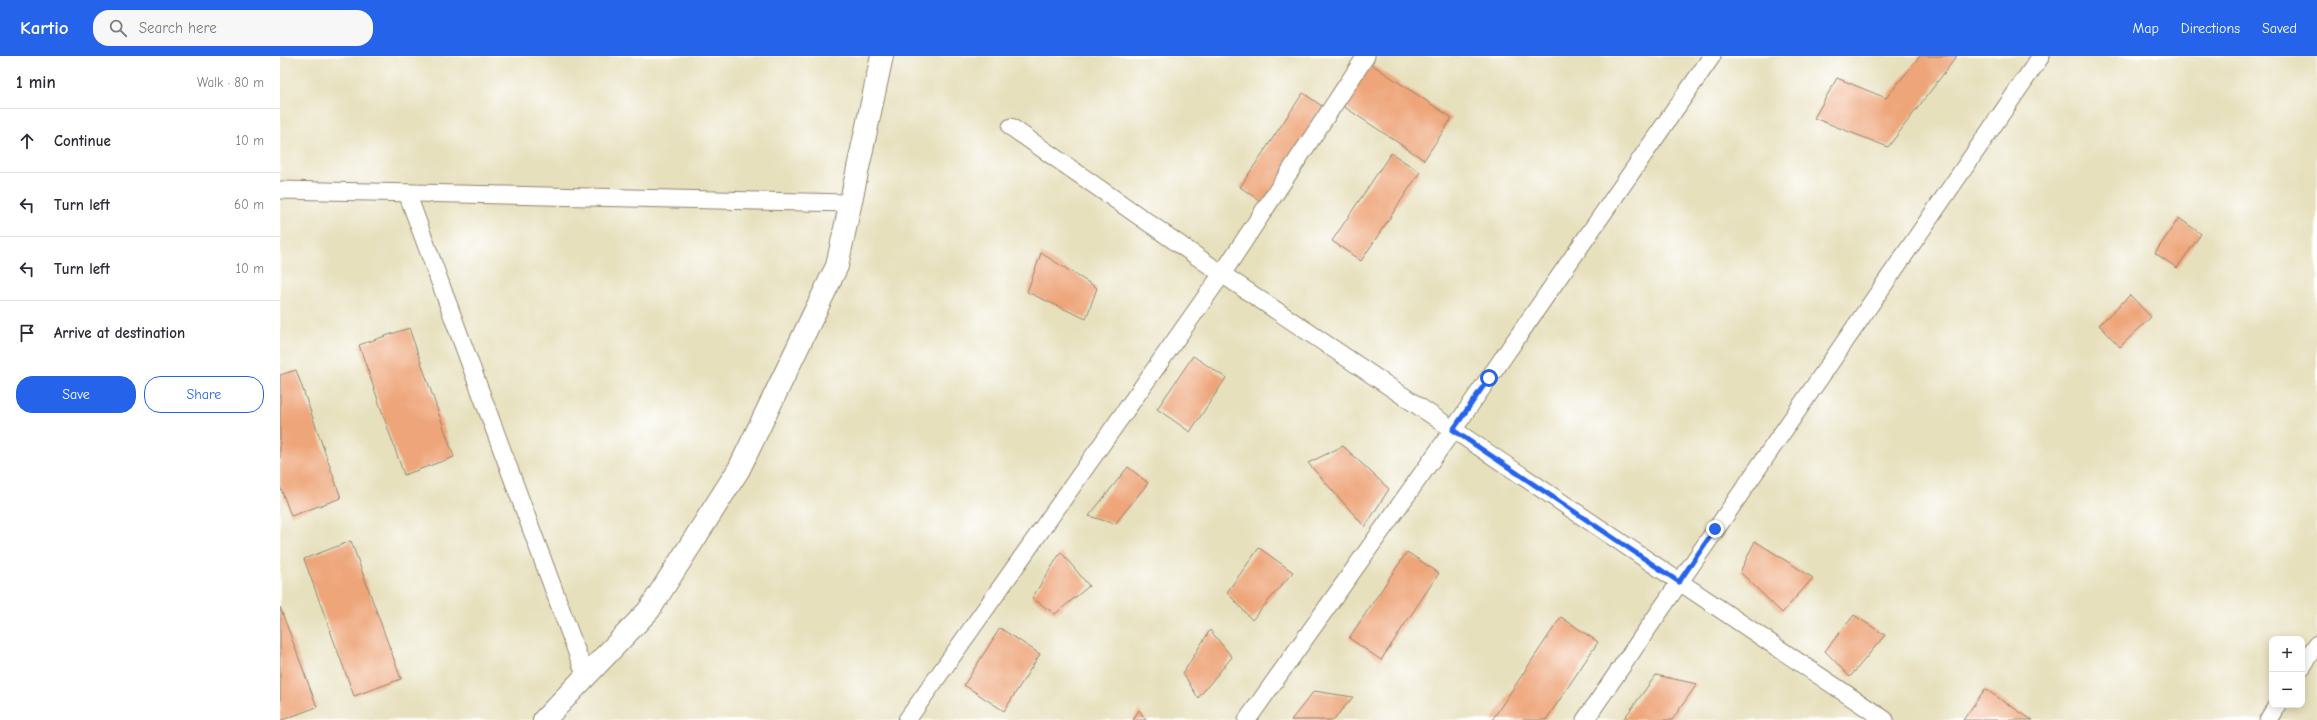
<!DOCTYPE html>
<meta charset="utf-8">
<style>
:root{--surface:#fff;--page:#f7f7f7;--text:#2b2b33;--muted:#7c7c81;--line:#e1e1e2;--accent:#2563eb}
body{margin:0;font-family:"Comic Neue",sans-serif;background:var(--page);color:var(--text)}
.controls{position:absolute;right:12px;bottom:12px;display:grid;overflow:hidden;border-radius:8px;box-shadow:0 2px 10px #0003}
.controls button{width:36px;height:36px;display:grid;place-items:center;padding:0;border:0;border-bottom:1px solid var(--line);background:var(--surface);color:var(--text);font:20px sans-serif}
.stop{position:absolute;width:12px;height:12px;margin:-9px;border:3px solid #2563eb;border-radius:50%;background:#fff}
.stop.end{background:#2563eb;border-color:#fff;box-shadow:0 1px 4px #0008}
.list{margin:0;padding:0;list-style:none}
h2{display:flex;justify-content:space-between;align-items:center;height:52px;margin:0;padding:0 16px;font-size:17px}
h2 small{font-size:13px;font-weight:400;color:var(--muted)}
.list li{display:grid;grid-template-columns:26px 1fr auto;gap:12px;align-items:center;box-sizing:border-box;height:64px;padding:0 16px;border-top:1px solid var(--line)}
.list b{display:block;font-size:15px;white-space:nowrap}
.list em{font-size:13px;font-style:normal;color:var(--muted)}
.actions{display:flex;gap:8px;padding:12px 16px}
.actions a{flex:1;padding:9px 0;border:1px solid var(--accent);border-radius:16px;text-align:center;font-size:14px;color:var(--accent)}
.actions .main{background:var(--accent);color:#fff}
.icon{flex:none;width:22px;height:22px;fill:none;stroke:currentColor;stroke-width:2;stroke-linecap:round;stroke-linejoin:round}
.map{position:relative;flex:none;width:2037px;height:664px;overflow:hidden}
header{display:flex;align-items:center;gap:24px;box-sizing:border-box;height:56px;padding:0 20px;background:var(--accent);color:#fff}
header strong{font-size:19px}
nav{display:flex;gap:22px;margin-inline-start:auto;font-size:14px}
.search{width:280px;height:36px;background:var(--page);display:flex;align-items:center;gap:10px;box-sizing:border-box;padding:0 14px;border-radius:16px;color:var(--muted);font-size:15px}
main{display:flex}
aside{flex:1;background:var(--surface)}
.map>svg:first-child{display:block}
.building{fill:#eea579}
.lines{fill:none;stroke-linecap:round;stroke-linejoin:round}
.service-casing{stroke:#91856e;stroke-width:19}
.trunk-casing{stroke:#91856e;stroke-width:24}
.service{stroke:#fff;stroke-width:17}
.trunk{stroke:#fff;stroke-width:22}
.route{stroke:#2563eb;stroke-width:5}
</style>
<header>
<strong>Kartio</strong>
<div class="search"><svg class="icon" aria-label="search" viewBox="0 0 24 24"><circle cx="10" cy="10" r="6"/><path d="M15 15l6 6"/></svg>Search here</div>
<nav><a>Map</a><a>Directions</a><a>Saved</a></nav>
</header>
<main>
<aside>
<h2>1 min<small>Walk · 80 m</small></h2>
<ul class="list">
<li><svg class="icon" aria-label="ahead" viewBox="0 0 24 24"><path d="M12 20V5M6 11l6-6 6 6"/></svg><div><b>Continue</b></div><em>10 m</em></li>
<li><svg class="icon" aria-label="left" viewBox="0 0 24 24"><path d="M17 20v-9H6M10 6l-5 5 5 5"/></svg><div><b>Turn left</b></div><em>60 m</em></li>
<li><svg class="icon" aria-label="left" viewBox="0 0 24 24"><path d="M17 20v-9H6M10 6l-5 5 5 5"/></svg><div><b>Turn left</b></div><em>10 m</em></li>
<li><svg class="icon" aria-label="arrive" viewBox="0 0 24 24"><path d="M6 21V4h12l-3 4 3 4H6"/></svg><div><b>Arrive at destination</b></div></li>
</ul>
<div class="actions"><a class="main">Save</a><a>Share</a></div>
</aside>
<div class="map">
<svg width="2037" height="664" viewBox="0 0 2037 664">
<rect width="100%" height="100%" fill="#fff"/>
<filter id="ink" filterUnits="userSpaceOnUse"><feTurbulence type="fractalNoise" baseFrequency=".025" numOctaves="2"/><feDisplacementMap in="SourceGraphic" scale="8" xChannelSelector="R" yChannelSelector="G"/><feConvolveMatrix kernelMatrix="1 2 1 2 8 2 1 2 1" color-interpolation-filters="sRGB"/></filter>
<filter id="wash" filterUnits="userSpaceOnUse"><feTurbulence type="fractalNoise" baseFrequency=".012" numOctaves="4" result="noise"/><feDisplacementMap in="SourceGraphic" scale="16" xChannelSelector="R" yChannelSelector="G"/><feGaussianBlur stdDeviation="0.9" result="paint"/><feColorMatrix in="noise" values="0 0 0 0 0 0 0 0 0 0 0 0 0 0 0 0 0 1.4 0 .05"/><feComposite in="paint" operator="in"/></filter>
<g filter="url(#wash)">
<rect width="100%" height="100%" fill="#e7e0bd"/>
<g id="blocks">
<g class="building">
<path d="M1079 0 1172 62 1144 104 1051 42Z"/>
<path d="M1640 0H1677L1608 91 1534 62 1557 22 1606 42Z"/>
<path d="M1023 37 1052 57 989 151 960 131Z"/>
<path d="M1111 97 1140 116 1081 205 1052 185Z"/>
<path d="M1899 162 1921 178 1897 212 1875 197Z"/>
<path d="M761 197 817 232 806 263 747 236Z"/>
<path d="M1850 239 1871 261 1840 291 1819 269Z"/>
<path d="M129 272 174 401 124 419 79 289Z"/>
<path d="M913 300 946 322 910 376 877 353Z"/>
<path d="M16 314 61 442 11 460 0 430V319Z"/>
<path d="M1063 390 1109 433 1085 471 1028 407Z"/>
<path d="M848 411 868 427 835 468 809 460Z"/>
<path d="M71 485 121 623 74 640 24 503Z"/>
<path d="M1475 485 1533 522 1502 557 1460 516Z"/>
<path d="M979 492 1013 516 972 564 947 536Z"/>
<path d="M781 496 809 530 775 558 752 542Z"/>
<path d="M1127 496 1159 517 1101 604 1069 582Z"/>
<path d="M0 551 37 651 2 664H0Z"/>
<path d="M1574 559 1605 579 1570 621 1545 595Z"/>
<path d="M1281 561 1318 586 1266 664H1212Z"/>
<path d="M720 572 760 598 724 655 684 629Z"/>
<path d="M930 574 952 601 918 642 903 617Z"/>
<path d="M1376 619 1417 628 1392 664H1343Z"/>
<path d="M1705 633 1752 664H1683Z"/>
<path d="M1034 635 1073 641 1053 664H1011Z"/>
<path d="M859 654 866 664H853Z"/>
</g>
</g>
</g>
<g filter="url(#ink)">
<use href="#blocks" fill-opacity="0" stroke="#91856e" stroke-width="1"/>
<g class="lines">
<g class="service-casing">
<g id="service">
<path d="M731 71 942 218 1605 664"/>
<path d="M0 134 570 147"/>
<path d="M127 137 306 621"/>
<path d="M2022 611 2037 588"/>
<path d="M627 664 942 218 1086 0"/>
<path d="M967 664 1173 374 1432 0"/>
<path d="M1305 664 1761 0"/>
<path d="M1988 664 1997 649"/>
</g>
</g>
<g class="trunk-casing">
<path id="trunk" d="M264 664 369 554 459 413 557 210 602 0"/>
</g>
<use href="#service" class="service"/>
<use href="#trunk" class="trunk"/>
</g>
</g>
<g class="lines" filter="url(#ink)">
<path class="route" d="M1209 322 1173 374 1399 526 1435 473"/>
</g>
</svg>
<div class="controls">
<button>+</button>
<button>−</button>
</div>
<div class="stop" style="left:1209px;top:322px"></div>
<div class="stop end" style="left:1435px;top:473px"></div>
</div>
</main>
